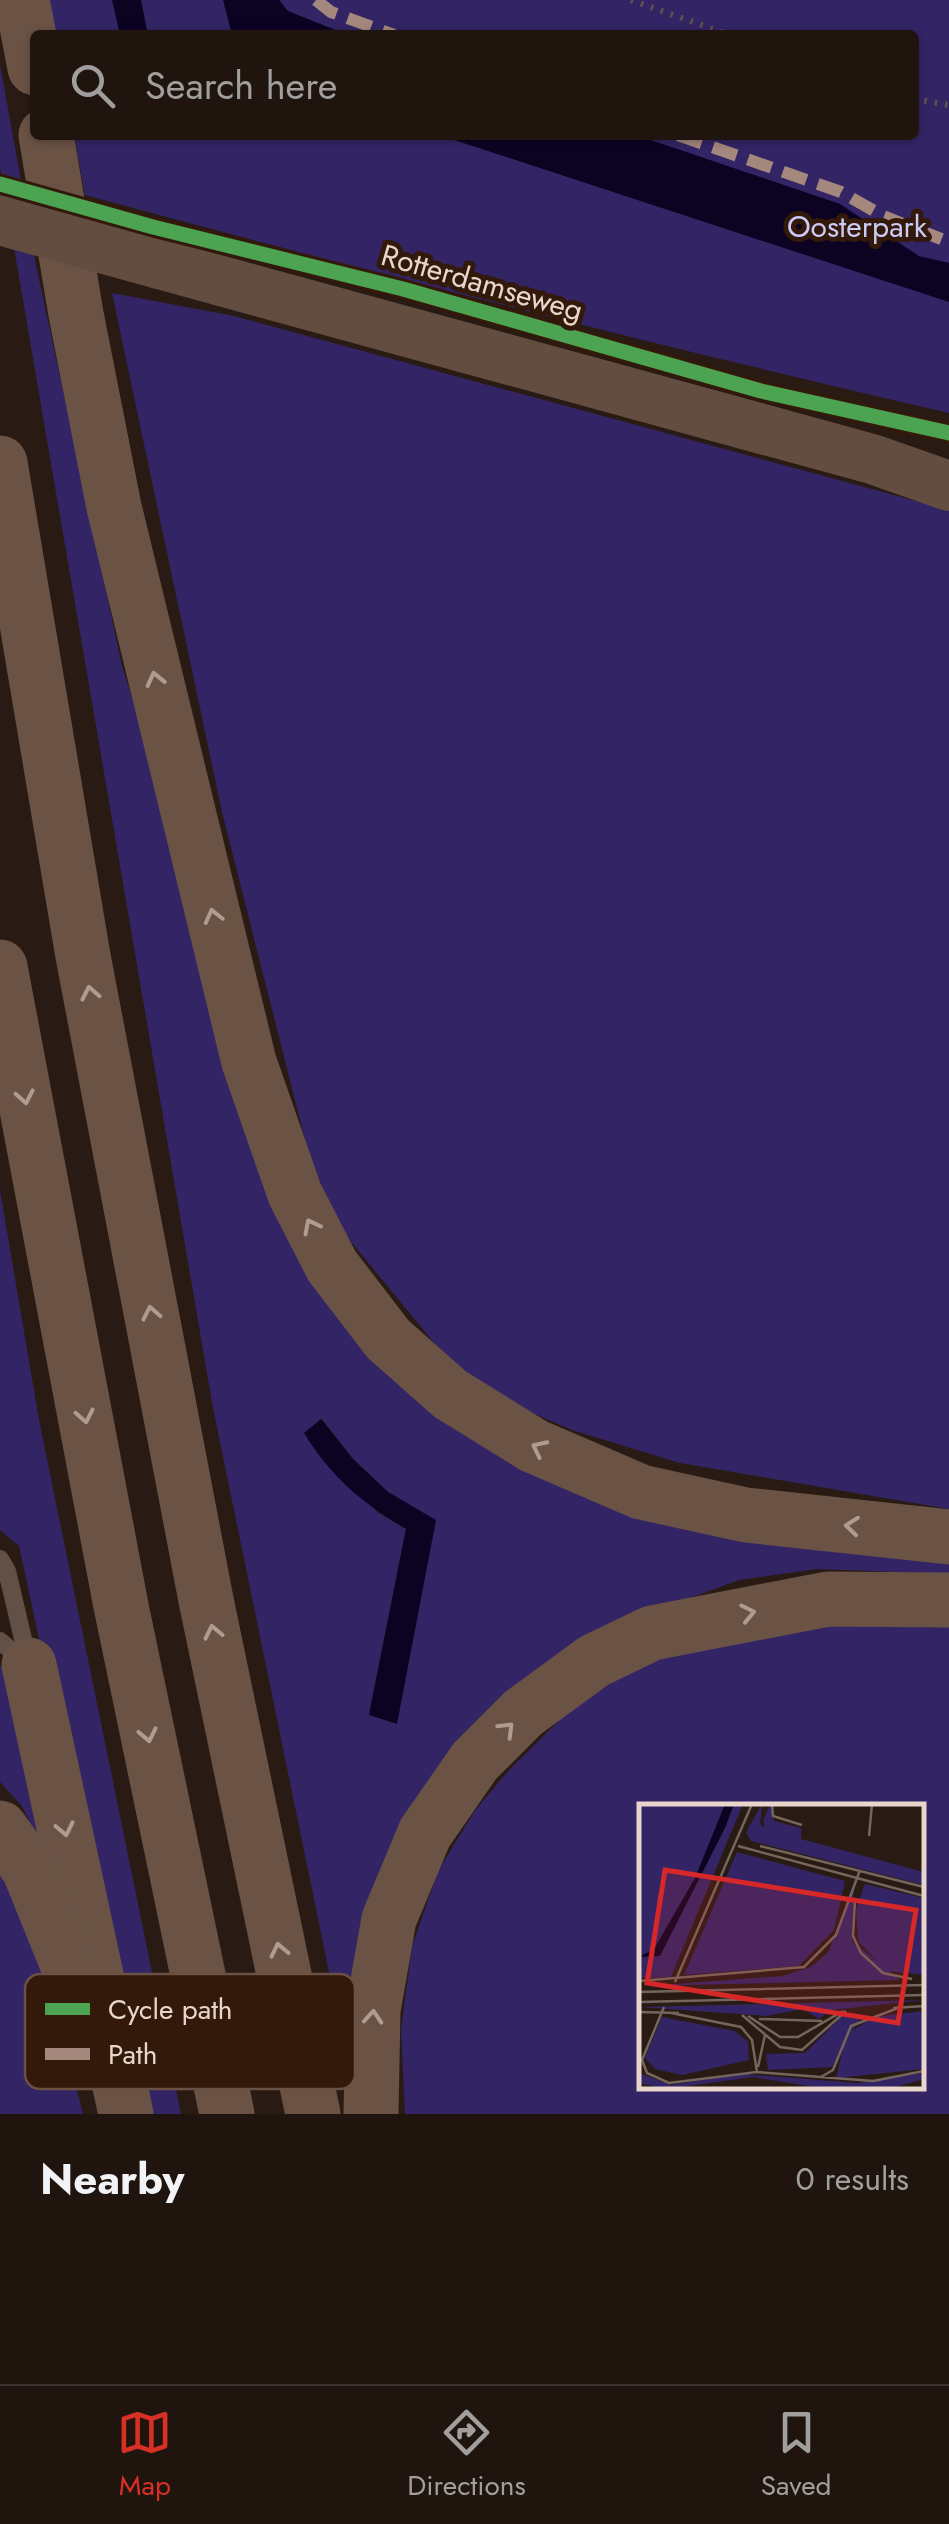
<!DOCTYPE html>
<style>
:root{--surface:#1f140e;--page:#2c211c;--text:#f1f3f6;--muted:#a19e9e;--line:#3c332e;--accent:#d93025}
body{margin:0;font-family:Jost,sans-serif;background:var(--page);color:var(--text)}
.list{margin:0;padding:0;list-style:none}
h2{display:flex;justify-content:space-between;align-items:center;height:130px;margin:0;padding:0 40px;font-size:42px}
h2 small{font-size:32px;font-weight:400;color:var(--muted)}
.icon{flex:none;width:55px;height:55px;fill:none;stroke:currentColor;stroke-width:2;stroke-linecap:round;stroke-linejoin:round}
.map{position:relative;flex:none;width:949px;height:2114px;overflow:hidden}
.search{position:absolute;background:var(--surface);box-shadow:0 2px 8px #0004;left:30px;right:30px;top:30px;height:110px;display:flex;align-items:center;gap:25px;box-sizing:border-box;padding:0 35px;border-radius:10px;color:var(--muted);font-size:38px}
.sheet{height:270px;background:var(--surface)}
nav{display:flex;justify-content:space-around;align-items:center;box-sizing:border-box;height:140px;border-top:2px solid var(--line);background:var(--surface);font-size:28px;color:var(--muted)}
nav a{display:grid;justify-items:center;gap:5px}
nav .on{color:var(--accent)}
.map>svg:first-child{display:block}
.green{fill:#332565;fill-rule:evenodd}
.water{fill:#0c0323}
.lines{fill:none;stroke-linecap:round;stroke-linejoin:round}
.path{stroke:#5f5148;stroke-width:6;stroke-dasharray:2.5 8;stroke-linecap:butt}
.lane{stroke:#625046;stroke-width:18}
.secondary{stroke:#634d40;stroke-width:50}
.highway{stroke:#6a5345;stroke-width:55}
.secondary-bridge{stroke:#634d40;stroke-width:50}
.quiet{stroke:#a5887d;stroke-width:12;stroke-dasharray:25 12;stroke-linecap:butt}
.cycleway-casing{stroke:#32190a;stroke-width:21}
.cycleway{stroke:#4ca352;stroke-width:15}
.oneway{stroke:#af9b90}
.labels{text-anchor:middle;stroke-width:10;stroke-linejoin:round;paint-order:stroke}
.park-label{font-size:30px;fill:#cccbf7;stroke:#32190a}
.street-label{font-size:30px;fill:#e8d6cd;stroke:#32190a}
.inset-road{fill:none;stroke:#75665d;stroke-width:2.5}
.view{fill:#d62828;fill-opacity:0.15;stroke:#d62828;stroke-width:5}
.inset-edge{fill:none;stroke:#e8d6cd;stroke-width:5}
.key{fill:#32190a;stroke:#695244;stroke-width:2.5}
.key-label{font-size:28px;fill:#e8d6cd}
</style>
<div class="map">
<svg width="949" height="2114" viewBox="0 0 949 2114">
<rect width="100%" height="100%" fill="#291b13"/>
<g class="green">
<path d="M47 0H949V413C659 346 372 273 85 195L74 135H914V35H55Z"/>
<path d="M0 64 36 265 122 666 159 782 236 1095 425 1406 949 1555V1574L817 1569 739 1580 614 1626 470 1741 350 2074 213 1408 0 166ZM322 1419 353 1459 388 1492 435 1520 369 1714 406 1529 377 1512 305 1433Z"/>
<path d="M112 293 234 316 949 510V1509L680 1463 572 1430 502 1400 444 1355 339 1227 310 1159 222 812Z"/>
<path d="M0 1190 39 1420 181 2114H142L19 1546 0 1530Z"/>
<path d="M880 1621 949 1624V2114H405L401 2030 412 1947 438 1871 476 1809 510 1769 569 1711 617 1674 670 1653 750 1632ZM642 1806H922V2086H642Z"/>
<path d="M0 1665 10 1675 59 1885 22 1806 0 1782Z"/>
<path d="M0 1869 20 1904 66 2046 83 2114H0Z"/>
</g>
<g class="water">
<path d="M112 0H141L148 35H120Z"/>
<path d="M223 0H279L288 11 348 35H232Z"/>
<path d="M439 135H636L840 204 919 256 949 263V302Z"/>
<path d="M321 1419 353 1459 388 1492 436 1520 397 1724 369 1715 406 1529C362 1503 331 1477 304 1433Z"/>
</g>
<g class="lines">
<g class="path">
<path d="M631 0 730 35"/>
<path d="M914 99 949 105"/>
</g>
<g class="lane">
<path d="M0 1559 7 1571 28 1660"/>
<path d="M0 1641 26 1663"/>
</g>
<path class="secondary" d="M159 264 872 459 949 486"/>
<g class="highway">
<path d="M22 0 35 68"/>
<path d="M46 135 76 314 114 507 249 1062 295 1194 332 1266 388 1339 450 1394 534 1446 641 1492 746 1515 949 1537"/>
<path d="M0 463 83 956 206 1600 313 2114"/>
<path d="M0 967 121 1606 227 2114"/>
<path d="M29 1665 126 2114"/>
<path d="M0 1828 29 1869 67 1963"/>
<path d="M371 2114 373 2010 389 1919 425 1833 475 1761 523 1713 594 1661 652 1633 828 1599 949 1600"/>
</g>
<path class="secondary-bridge" d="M0 220 159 264"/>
<g class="quiet">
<path d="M316 0 331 12 394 35"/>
<path d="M678 135 841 192 883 216 949 242"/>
</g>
<g class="cycleway-casing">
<path id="cycleway" d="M0 184 153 227 403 289 761 391 949 433"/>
</g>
<use href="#cycleway" class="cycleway"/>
</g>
<defs><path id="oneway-chevron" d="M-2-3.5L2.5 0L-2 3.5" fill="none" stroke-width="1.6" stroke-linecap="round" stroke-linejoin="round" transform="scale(2.5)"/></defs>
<g class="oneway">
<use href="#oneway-chevron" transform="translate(155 679) rotate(-103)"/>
<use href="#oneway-chevron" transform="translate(213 916) rotate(-104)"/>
<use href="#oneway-chevron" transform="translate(90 993) rotate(-101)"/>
<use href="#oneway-chevron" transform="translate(25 1097) rotate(79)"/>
<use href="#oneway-chevron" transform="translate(311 1226) rotate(-117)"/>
<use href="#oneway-chevron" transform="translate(151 1313) rotate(-101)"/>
<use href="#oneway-chevron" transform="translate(85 1416) rotate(79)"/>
<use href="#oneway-chevron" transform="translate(539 1448) rotate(-154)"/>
<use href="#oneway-chevron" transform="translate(852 1526) rotate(-174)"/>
<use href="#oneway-chevron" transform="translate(748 1613) rotate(-12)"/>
<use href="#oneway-chevron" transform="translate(213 1632) rotate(-102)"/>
<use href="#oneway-chevron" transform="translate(507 1729) rotate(-45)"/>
<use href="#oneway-chevron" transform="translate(148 1735) rotate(78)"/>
<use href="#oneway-chevron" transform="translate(65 1829) rotate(78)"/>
<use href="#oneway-chevron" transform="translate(279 1950) rotate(-102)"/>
<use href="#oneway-chevron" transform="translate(373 2017) rotate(-86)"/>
</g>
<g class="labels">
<g class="park-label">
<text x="857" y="237">Oosterpark</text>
</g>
<g class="street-label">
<text transform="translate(482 283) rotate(16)" y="10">Rotterdamseweg</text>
</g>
</g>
<g transform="translate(639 1804)">
<rect width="285" height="285" fill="#291b13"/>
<path d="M0 0H104L32 173 0 174ZM123 0 121 20 126 24 124 17 131 0 135 17 162 24V35L285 68V81L112 37 107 28ZM98 48 206 77 195 126 160 162 45 171ZM215 79 213 137 261 176 9 182 143 172 172 163 190 147ZM226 80 285 94V171L247 167 219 137 217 105ZM285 196 192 206 180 215 164 205 127 212 0 203ZM285 207V265L197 274 207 231 235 213ZM223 211 193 263 129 266 127 250 166 249 203 212ZM23 213 96 227 109 238 110 256 43 271 16 265 6 254ZM0 269 32 281 103 270 219 279 285 269V275L250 285H188L114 273 27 285 0 279Z" fill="#332565"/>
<path d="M86 0H95L86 24 21 152 0 153 15 145 56 74Z" fill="#0c0323"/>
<path class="inset-road" d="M133 0 134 12 163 21M230 32 233 0M99 42 285 92M121 42 285 83M216 96 214 132 222 149 244 169 273 175M0 177 165 163 197 131 221 66M36 178 113 0M0 188 285 181M0 198 285 191M25 203 3 256 8 269 30 279 118 268 234 277 285 267M254 204 285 202M0 208 40 209M32 209 102 223 113 236 118 268M103 211 141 243 163 246 207 207M109 212 141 233H159L204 207M120 215 183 217M119 263 126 231M182 273 194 266 212 222 259 204"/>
<path class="view" d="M26 66 277 106 259 219 8 179Z"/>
<rect width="285" height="285" class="inset-edge"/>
</g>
<rect x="25" y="1974" width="330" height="115" rx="15" class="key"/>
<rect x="45" y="2003" width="45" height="12" fill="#4ca352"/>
<rect x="45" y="2048" width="45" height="12" fill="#a5887d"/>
<g class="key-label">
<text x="108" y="2019">Cycle path</text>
<text x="108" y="2064">Path</text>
</g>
</svg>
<div class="search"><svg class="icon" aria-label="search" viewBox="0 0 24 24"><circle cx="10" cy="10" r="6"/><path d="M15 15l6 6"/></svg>Search here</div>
</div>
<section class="sheet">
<h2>Nearby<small>0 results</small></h2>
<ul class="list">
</ul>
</section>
<nav>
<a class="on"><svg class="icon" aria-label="map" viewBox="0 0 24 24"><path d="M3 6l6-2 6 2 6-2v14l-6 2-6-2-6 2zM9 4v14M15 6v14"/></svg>Map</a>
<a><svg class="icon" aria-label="directions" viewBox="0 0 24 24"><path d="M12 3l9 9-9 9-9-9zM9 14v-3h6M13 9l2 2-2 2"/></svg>Directions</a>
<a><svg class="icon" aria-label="saved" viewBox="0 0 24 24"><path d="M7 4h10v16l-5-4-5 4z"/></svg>Saved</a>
</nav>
